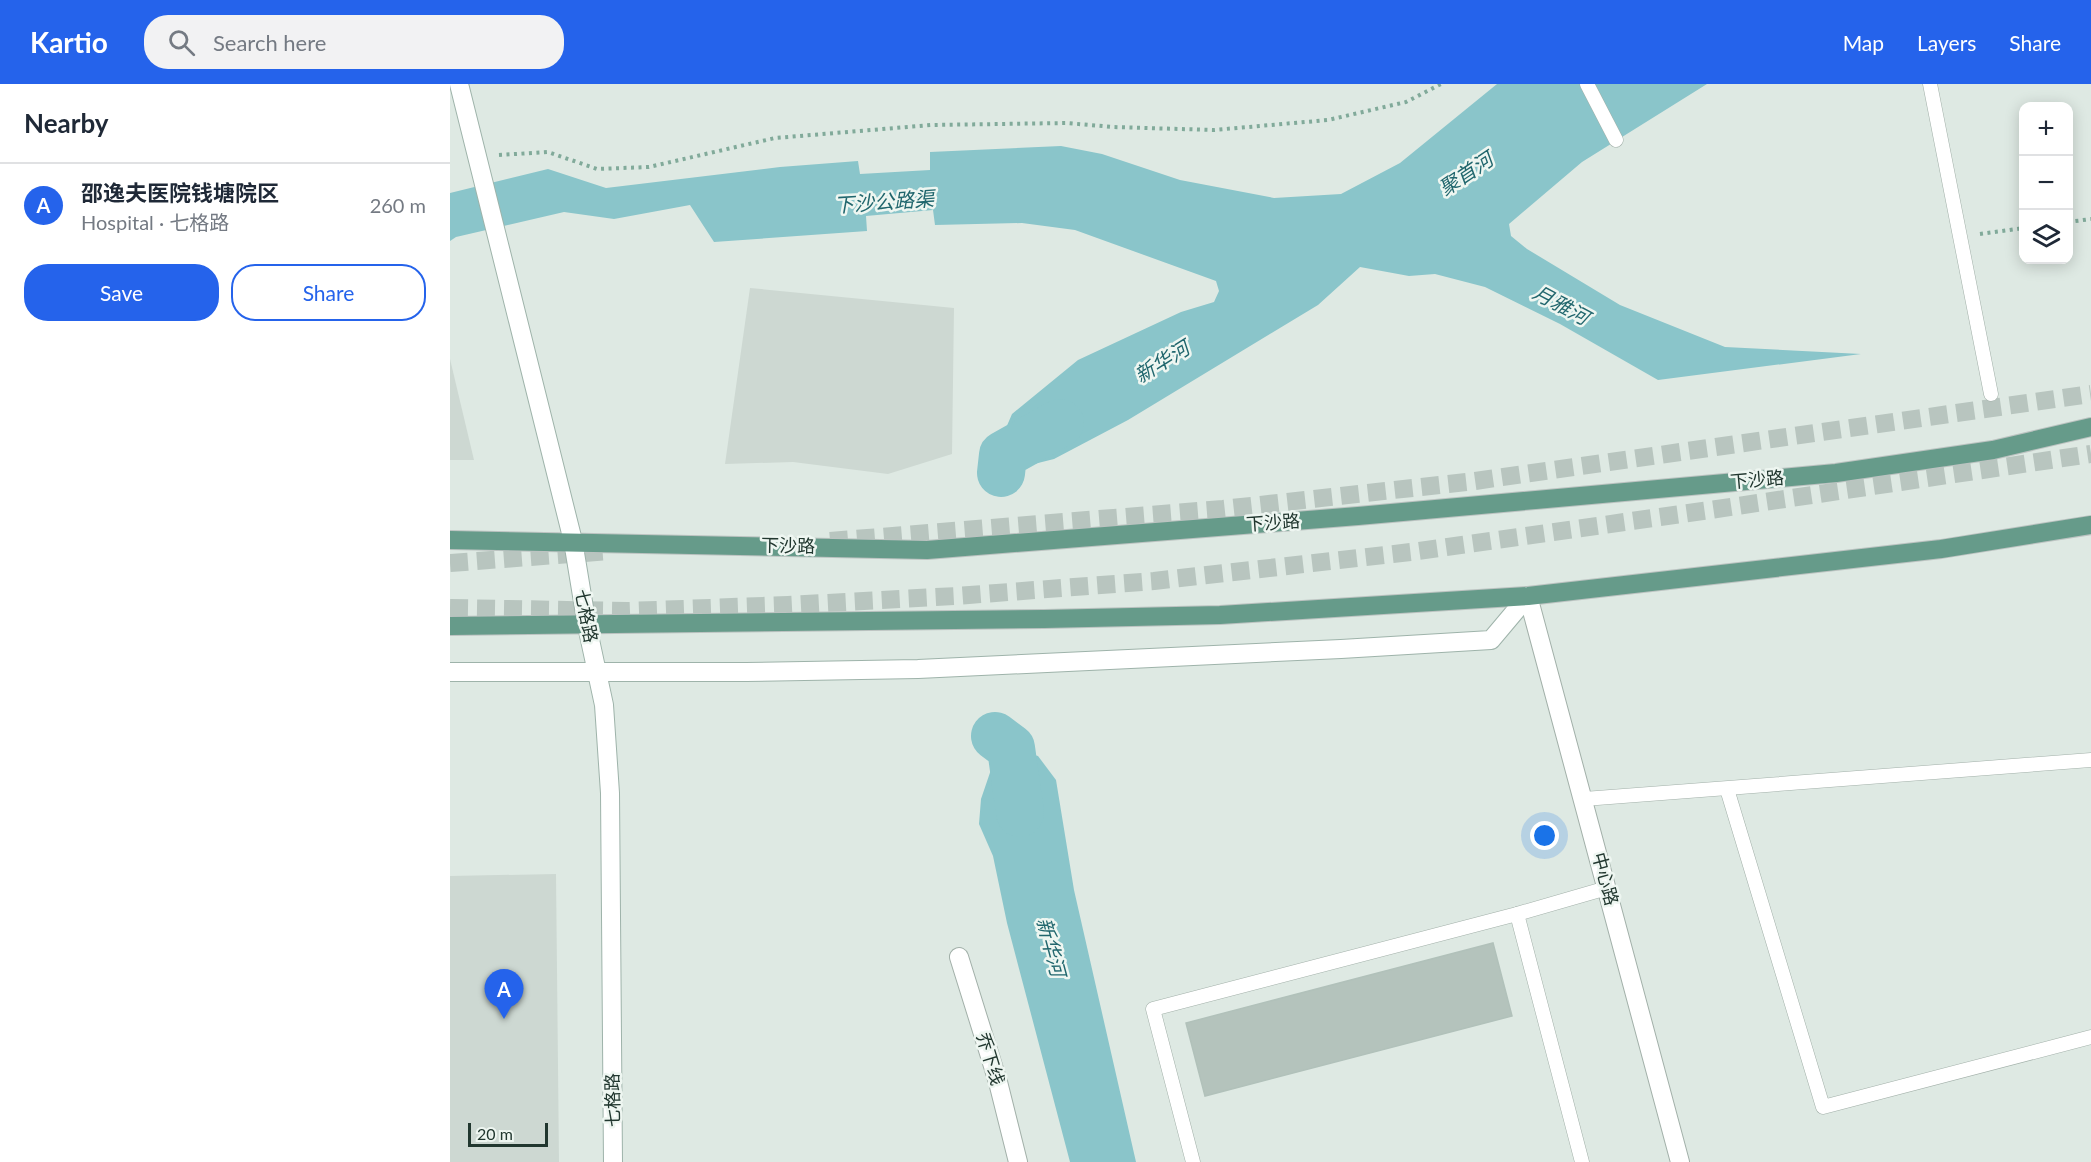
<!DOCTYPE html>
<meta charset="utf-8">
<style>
:root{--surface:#fff;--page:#f2f2f3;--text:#1f2937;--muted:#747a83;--line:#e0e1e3;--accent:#2563eb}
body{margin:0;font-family:Lato,"Noto Sans SC",sans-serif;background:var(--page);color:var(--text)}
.controls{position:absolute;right:18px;top:18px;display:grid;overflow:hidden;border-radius:12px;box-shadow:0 3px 15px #0003}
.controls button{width:54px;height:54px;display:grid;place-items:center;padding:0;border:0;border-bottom:2px solid var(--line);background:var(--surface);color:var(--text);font:30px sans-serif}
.scale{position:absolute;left:18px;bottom:15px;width:80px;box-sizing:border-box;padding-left:6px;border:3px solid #21372f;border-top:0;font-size:16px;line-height:21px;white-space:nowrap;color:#21372f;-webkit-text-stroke:4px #eef6f1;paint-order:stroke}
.you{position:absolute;left:1095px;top:752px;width:21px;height:21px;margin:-15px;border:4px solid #fff;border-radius:50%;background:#1a73e8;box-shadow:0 0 0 9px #1a73e833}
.badge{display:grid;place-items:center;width:39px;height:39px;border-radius:50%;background:var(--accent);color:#fff;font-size:20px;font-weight:700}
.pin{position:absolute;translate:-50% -50px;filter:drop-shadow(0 2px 3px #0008)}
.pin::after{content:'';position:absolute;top:32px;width:21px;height:18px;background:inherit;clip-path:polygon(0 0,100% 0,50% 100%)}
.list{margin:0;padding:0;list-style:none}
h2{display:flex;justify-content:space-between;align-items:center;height:78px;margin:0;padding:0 24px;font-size:26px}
h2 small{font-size:20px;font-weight:400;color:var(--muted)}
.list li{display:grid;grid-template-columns:39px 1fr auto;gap:18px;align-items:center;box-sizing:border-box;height:84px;padding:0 24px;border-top:2px solid var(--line)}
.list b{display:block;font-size:22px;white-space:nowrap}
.list p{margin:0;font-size:20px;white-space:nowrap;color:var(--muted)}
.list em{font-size:20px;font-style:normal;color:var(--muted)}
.actions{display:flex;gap:12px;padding:18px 24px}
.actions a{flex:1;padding:14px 0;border:2px solid var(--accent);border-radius:24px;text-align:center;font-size:21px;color:var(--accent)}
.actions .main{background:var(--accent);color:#fff}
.icon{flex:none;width:33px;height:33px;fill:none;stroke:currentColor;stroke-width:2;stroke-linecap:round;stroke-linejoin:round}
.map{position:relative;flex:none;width:1641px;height:1078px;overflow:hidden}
header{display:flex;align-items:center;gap:36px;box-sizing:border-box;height:84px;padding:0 30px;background:var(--accent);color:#fff}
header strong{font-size:28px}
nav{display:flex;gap:33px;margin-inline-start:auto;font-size:21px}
.search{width:420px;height:54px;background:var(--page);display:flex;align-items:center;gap:15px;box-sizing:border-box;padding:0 21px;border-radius:24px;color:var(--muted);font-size:22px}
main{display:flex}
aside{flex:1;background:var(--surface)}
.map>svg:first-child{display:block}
.built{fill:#cdd8d2}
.water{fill:#8ac5ca}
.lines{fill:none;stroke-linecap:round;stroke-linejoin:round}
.river{stroke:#8ac5ca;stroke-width:48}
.building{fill:#b4c3bc;stroke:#b1c1ba;stroke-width:1.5}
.highway-tunnel{stroke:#b8c5bf;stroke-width:18;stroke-dasharray:18 9;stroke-linecap:butt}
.lane-casing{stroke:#a2b0a9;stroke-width:15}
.street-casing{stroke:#a2b0a9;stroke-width:20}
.secondary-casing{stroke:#9eb3aa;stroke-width:20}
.primary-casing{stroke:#bcc3c1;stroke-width:20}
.path{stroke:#81aa9a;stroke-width:4;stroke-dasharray:3 4.5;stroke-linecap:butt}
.lane{stroke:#fff;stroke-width:14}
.street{stroke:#fff;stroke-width:18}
.secondary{stroke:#fff;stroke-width:18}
.primary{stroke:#669b8a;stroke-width:18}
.labels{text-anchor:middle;stroke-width:5;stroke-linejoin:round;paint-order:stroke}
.street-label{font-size:18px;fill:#21372f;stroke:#eef6f1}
.water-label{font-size:20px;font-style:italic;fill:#20666d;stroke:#eef6f1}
</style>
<header>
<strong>Kartio</strong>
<div class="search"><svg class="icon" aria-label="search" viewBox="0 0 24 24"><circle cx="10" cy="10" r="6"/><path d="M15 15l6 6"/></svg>Search here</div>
<nav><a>Map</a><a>Layers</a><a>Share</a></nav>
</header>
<main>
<aside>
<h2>Nearby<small></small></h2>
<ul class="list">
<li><span class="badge">A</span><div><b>邵逸夫医院钱塘院区</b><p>Hospital · 七格路</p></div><em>260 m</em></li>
</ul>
<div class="actions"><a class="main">Save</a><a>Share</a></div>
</aside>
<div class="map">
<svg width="1641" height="1078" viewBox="0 0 1641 1078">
<rect width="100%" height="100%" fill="#dee9e3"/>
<g class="built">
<path d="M300 204 504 224 502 370 438 390 343 378 275 380Z"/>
<path d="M0 275 24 376H0Z"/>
<path d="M106 790 109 1078H0V792Z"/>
</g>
<g class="water">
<path d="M1047 0H1257L1132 78 1059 140 1061 152 1077 165 1170 221 1275 263 1411 270 1208 296 1110 240 1035 203 985 190 959 192 910 183 868 221 678 336 604 375 580 381 553 371V351L562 330 628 276 731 228 764 218 769 207 766 197 625 146 572 139 485 141 483 126 416 132 417 147 264 158 240 121 164 135 114 128 6 153 0 157V109L98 85 156 104 330 83 408 77 410 90 480 86V68L611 62 652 70 730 96 824 114 891 110 950 79Z"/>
<path d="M561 664 588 672 606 696 624 806 686 1078H620L557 839 543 772 529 740 531 715 545 674Z"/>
</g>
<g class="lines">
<g class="river">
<path d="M551 389 553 371 610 339"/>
<path d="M545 652 561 664 570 729"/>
</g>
</g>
<path class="building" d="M1043 859 1062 932 755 1012 736 939Z"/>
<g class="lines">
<g class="highway-tunnel">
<path d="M380 457 773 425 1025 397 1641 310"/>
<path d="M0 479 160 467"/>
<path d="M0 524 177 527 338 521 506 512 704 497 961 468 1260 426 1641 370"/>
</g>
<g class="lane-casing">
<g id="lane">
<path d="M1137 0 1166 56"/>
<path d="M1480 0 1541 310"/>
<path d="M1277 705 1373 1023 1641 953"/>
<path d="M1134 715 1641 676"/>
<path d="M1067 830 1132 1078"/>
<path d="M743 1078 703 925 1067 830 1157 804"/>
</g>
</g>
<g class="street-casing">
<g id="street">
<path d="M1078 512 1230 1078"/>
<path d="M509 873 548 998 568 1078"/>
</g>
</g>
<g class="secondary-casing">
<g id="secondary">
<path d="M9 0 123 457 137 542 154 621 160 709 163 1078"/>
<path d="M0 588H296L468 585 891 565 1041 556 1078 512"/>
</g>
</g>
<g class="primary-casing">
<g id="primary">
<path d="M0 456 477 466 908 432 1386 389 1543 366 1641 343"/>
<path d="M0 542 594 535 770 531 1078 512 1491 465 1641 441"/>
</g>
</g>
<g class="path">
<path d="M49 71 98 68 147 85 199 83 325 54 481 41 617 39 663 43 764 46 878 36 956 18 991 0"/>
<path d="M1618 138 1641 135"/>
<path d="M1530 150 1574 144"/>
</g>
<use href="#lane" class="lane"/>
<use href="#street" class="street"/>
<use href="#secondary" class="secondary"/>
<use href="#primary" class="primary"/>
</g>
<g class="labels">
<g class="street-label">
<text transform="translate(1307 396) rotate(-5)" y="6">下沙路</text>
<text transform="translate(823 439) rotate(-4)" y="6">下沙路</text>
<text transform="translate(338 462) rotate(1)" y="6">下沙路</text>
<text transform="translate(136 532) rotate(79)" y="6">七格路</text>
<text transform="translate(1155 795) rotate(75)" y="6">中心路</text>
<text transform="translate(540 975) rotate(73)" y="6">乔下线</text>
<text transform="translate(163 1016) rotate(-91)" y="6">七格路</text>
</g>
<g class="water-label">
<text transform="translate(1016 90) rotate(-34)" y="7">聚首河</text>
<text transform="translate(434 118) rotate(-4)" y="7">下沙公路渠</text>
<text transform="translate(1111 221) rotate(28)" y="7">月雅河</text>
<text transform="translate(712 278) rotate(-32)" y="7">新华河</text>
<text transform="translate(601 863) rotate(75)" y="7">新华河</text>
</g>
</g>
</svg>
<div class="controls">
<button>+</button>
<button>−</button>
<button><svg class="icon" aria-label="layers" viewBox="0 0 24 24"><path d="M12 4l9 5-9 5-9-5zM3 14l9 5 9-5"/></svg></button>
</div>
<div class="scale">20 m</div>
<div class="you"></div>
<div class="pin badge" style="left:54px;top:935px">A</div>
</div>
</main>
